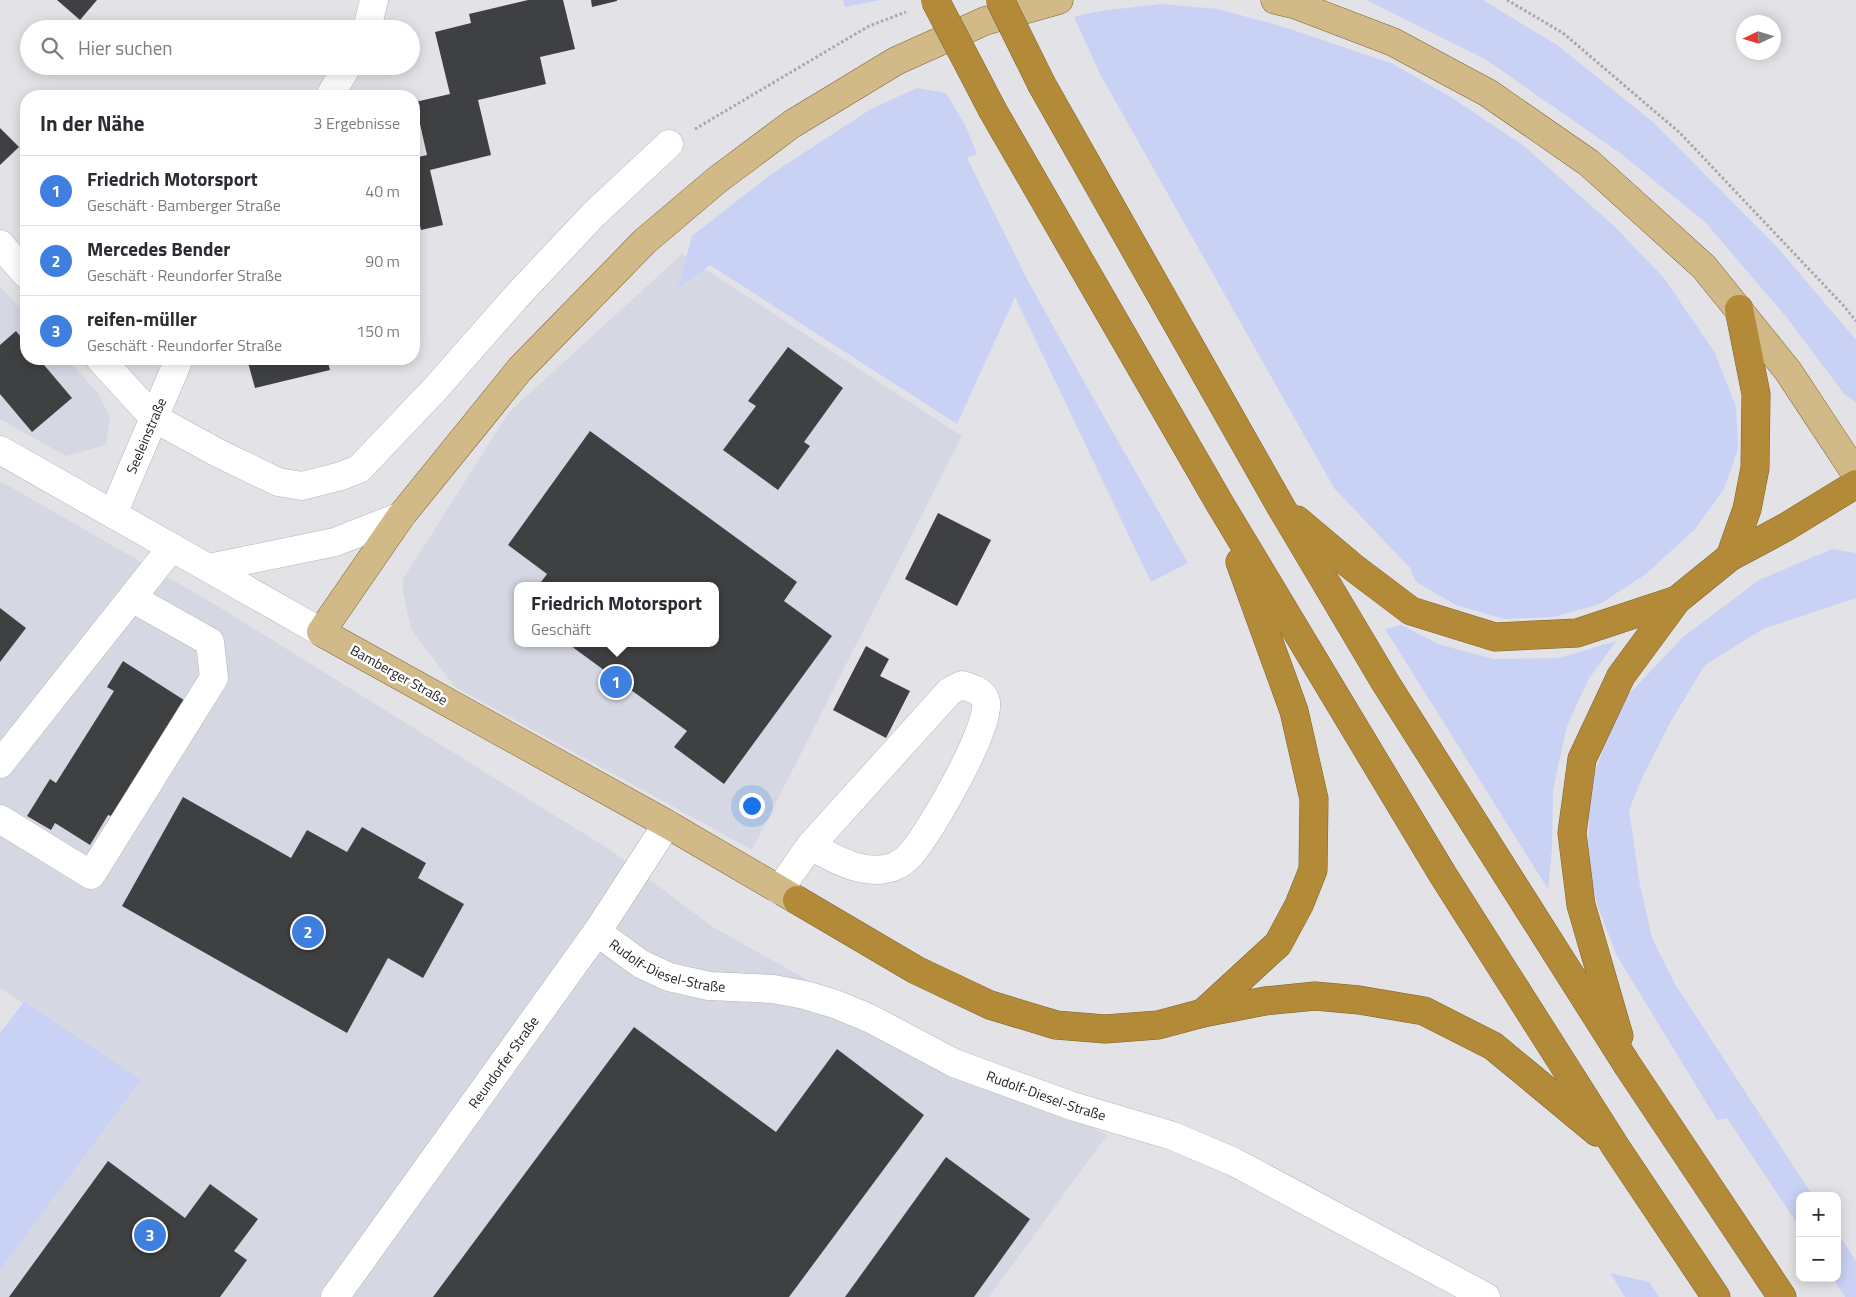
<!DOCTYPE html>
<html lang="de">
<meta charset="utf-8">
<style>
:root{--surface:#fff;--page:#f2f2f3;--text:#2b2b33;--muted:#7c7c81;--line:#e1e1e2;--accent:#7c3aed}
body{margin:0;font-family:"Titillium Web",sans-serif;background:var(--page);color:var(--text)}
.controls{position:absolute;right:15px;bottom:15px;display:grid;overflow:hidden;border-radius:10px;box-shadow:0 2px 12px #0003}
.controls button{width:45px;height:45px;display:grid;place-items:center;padding:0;border:0;border-bottom:1px solid var(--line);background:var(--surface);color:var(--text);font:25px sans-serif}
.compass{position:absolute;left:1736px;top:15px;width:45px;height:45px;border-radius:50%;background:var(--surface);box-shadow:0 2px 12px #0003;rotate:266deg}
.you{position:absolute;left:751px;top:805px;width:18px;height:18px;margin:-12px;border:4px solid #fff;border-radius:50%;background:#1a73e8;box-shadow:0 0 0 8px #1a73e833}
.badge{display:grid;place-items:center;width:32px;height:32px;border-radius:50%;background:var(--accent);color:#fff;font-size:16px;font-weight:700}
.pin{position:absolute;translate:-50% -50%;border:2px solid #fff;box-shadow:0 1px 5px #0006}
.popup{position:absolute;left:514px;top:582px;width:205px;height:65px;box-sizing:border-box;display:grid;place-content:center;border-radius:10px;background:var(--surface);filter:drop-shadow(0 1px 4px #0005);font-size:16px;white-space:nowrap;color:var(--muted)}
.popup b{font-size:19px;color:var(--text)}
.popup::after{content:'';position:absolute;left:50%;top:100%;margin-left:-10px;border:10px solid transparent;border-top-color:var(--surface)}
.list{margin:0;padding:0;list-style:none}
h2{display:flex;justify-content:space-between;align-items:center;height:65px;margin:0;padding:0 20px;font-size:21px}
h2 small{font-size:16px;font-weight:400;color:var(--muted)}
.list li{display:grid;grid-template-columns:32px 1fr auto;gap:15px;align-items:center;box-sizing:border-box;height:70px;padding:0 20px;border-top:1px solid var(--line)}
.list b{display:block;font-size:19px;white-space:nowrap}
.list p{margin:0;font-size:16px;white-space:nowrap;color:var(--muted)}
.list em{font-size:16px;font-style:normal;color:var(--muted)}
.icon{flex:none;width:28px;height:28px;fill:none;stroke:currentColor;stroke-width:2;stroke-linecap:round;stroke-linejoin:round}
.map{position:relative;flex:none;width:1856px;height:1297px;overflow:hidden}
.search{position:absolute;background:var(--surface);box-shadow:0 2px 12px #0003;left:20px;top:20px;width:400px;height:55px;display:flex;align-items:center;gap:12px;box-sizing:border-box;padding:0 18px;border-radius:28px;color:var(--muted);font-size:19px}
.panel{position:absolute;background:var(--surface);box-shadow:0 2px 12px #0003;left:20px;top:90px;width:400px;height:275px;border-radius:20px}
.map>svg:first-child{display:block}
.built{fill:#d5d8e3;fill-rule:evenodd}
.green{fill:#c9d1f4}
.building{fill:#3f4042}
.lines{fill:none;stroke-linecap:round;stroke-linejoin:round}
.minor-casing{stroke:#b5b6b9;stroke-width:29}
.major-casing{stroke:#7e642f;stroke-width:29}
.highway-casing{stroke:#7e642f;stroke-width:29}
.path{stroke:#a7a7aa;stroke-width:3;stroke-dasharray:2.5 2.5;stroke-linecap:butt}
.minor{stroke:#fff;stroke-width:28}
.major{stroke:#d1b988;stroke-width:28}
.highway{stroke:#b38a38;stroke-width:28}
.highway-bridge-casing{stroke:#7e642f;stroke-width:29;stroke-linecap:butt}
.highway-bridge{stroke:#b38a38;stroke-width:28}
.labels{text-anchor:middle;stroke-width:5;stroke-linejoin:round;paint-order:stroke}
.street-label{font-size:14px;fill:#1c1d1e;stroke:#fff}
</style>
<div class="map">
<svg width="1856" height="1297" viewBox="0 0 1856 1297">
<rect width="100%" height="100%" fill="#e3e3e7"/>
<g class="built">
<path d="M682 254 962 436 752 850 455 687 411 629 403 592V579L509 412ZM517 586H715V643H517Z"/>
<path d="M0 286 26 315V359H67L98 393 110 417 106 445 66 456 0 419Z"/>
<path d="M0 481 211 602 612 851 713 927 857 1008 1107 1135 989 1297H0V1270L141 1080 0 988Z"/>
</g>
<g class="green">
<path d="M843 0H881L845 7Z"/>
<path d="M1366 0H1483L1557 45 1653 122 1779 249 1856 340V402L1845 395 1787 318 1705 222 1620 153 1485 59Z"/>
<path d="M1161 4 1218 9 1287 28 1393 64 1449 96 1524 146 1614 226 1664 278 1715 353 1736 407 1738 449 1724 489 1695 529 1646 574 1600 604 1553 617 1504 619 1456 605 1416 582 1410 568 1334 488 1100 74 1074 17 1100 11Z"/>
<path d="M917 88 946 93 965 125 977 154 967 158 1027 279 1087 387 1188 563 1151 582 1015 297 957 424 710 265 678 288 692 236 770 175 871 109Z"/>
<path d="M1832 549 1856 553V598L1763 629 1705 665 1671 721 1643 776 1629 810 1640 885 1652 938 1675 984 1813 1196H1800V1228L1727 1118 1717 1120 1617 956 1598 907 1588 862 1589 816 1595 772 1611 727 1629 694 1683 637 1759 580Z"/>
<path d="M1401 625 1441 645 1494 659 1559 658 1616 641 1588 680 1567 726 1553 790 1552 848 1548 889 1385 629Z"/>
<path d="M24 1002 141 1080 0 1270V1033Z"/>
<path d="M1837 1232 1856 1261V1297H1845L1833 1278H1837Z"/>
<path d="M1610 1273 1649 1282 1659 1297H1625Z"/>
</g>
<g class="building">
<path d="M57 0H97L80 20Z"/>
<path d="M528 0H563L575 49 540 57 546 84 478 100 491 155 430 170 443 225 421 230 419 222 414 223V158L427 155 415 102 450 94 435 32 471 23 469 14Z"/>
<path d="M591 0H617V1L592 7Z"/>
<path d="M0 128 19 147 0 165Z"/>
<path d="M16 331 26 343V359H39L72 398 32 432 0 394V345Z"/>
<path d="M788 347 843 388 804 442 810 446 778 490 723 450 756 406 748 401Z"/>
<path d="M247 359H327L330 370 255 388Z"/>
<path d="M590 431 797 582 784 601 832 636 724 784 674 747 687 731 567 643H715V586H538L547 574 508 545Z"/>
<path d="M938 513 991 540 957 606 905 579Z"/>
<path d="M0 608 26 628 0 662Z"/>
<path d="M866 646 889 659 880 676 910 691 886 738 833 710Z"/>
<path d="M123 661 187 702 114 817 108 815 90 845 55 823 51 830 27 816 50 779 56 783 114 691 107 687Z"/>
<path d="M183 797 291 858 307 830 347 852 362 827 426 863 418 878 464 904 423 978 388 958 347 1033 122 906Z"/>
<path d="M634 1027 776 1132 837 1049 924 1115 789 1297H433Z"/>
<path d="M946 1157 1030 1219 974 1297H845Z"/>
<path d="M108 1161 185 1218 210 1184 258 1219 234 1251 247 1260 220 1297H9Z"/>
</g>
<g class="lines">
<g class="minor-casing">
<g id="minor">
<path d="M367 29 374 0"/>
<path d="M330 96 347 66"/>
<path d="M0 244 26 274"/>
<path d="M100 359 154 418 218 453 278 482 302 486 341 476 359 469 436 388 515 298 593 215 669 144"/>
<path d="M0 450 321 632"/>
<path id="s1" d="M113 514 179 359"/>
<path d="M209 568 335 542 401 516"/>
<path d="M0 764 172 547"/>
<path d="M0 819 91 875 214 678 210 642 132 598"/>
<path d="M779 890 810 846 950 691 962 685C971 688 984 691 986 702 990 729 931 831 911 854 906 860 900 864 893 867 864 877 835 859 810 846"/>
<path id="s2" d="M597 932 641 964 669 977 709 986 773 989 805 995 835 1004 869 1018 954 1063 1072 1106 1173 1136 1234 1162 1486 1297"/>
<path id="s3" d="M335 1297 597 932 667 824"/>
</g>
</g>
<g class="major-casing">
<g id="major">
<path d="M1275 0 1296 5 1393 42 1488 93 1589 163 1704 267 1788 371 1856 474"/>
<path d="M797 900 667 824 321 632 401 516 520 369 645 241 717 180 792 124 896 61 985 21 1059 0"/>
</g>
</g>
<g class="highway-casing">
<g id="highway">
<path d="M1042 85 1281 507 1385 682 1628 1066 1782 1297"/>
<path d="M993 111 1220 504 1443 875 1617 1149 1716 1297"/>
<path d="M1297 520 1354 568 1411 611 1495 637 1577 633 1677 600"/>
<path d="M1730 557 1747 509 1755 468 1756 394 1739 309"/>
<path d="M797 900 916 970 990 1005 1056 1025 1105 1029 1158 1025 1203 1013 1265 1001 1315 996 1359 1000 1424 1011 1493 1046 1597 1132"/>
<path d="M1203 1013 1278 944 1299 905 1313 870 1314 799 1294 711 1240 562"/>
<path d="M1619 1036 1581 905 1572 833 1582 759 1621 676 1677 600 1730 557 1786 527 1856 484"/>
</g>
</g>
<g class="path">
<path d="M1507 0 1563 33 1680 133 1843 305 1856 321"/>
<path d="M695 129 869 26 906 12"/>
</g>
<use href="#minor" class="minor"/>
<use href="#major" class="major"/>
<use href="#highway" class="highway"/>
<g class="highway-bridge-casing">
<g id="highway-bridge">
<path d="M935 0 993 111"/>
<path d="M1000 0 1042 85"/>
</g>
</g>
<use href="#highway-bridge" class="highway-bridge"/>
</g>
<g class="labels">
<g class="street-label">
<text dy="5" stroke="none"><textPath href="#s1" startOffset="85">Seeleinstraße</textPath></text>
<text transform="translate(399 675) rotate(29)" y="5">Bamberger Straße</text>
<text dy="5" stroke="none"><textPath href="#s2" startOffset="80">Rudolf-Diesel-Straße</textPath></text>
<text dy="5" stroke="none"><textPath href="#s3" startOffset="289">Reundorfer Straße</textPath></text>
<text dy="5" stroke="none"><textPath href="#s2" startOffset="485">Rudolf-Diesel-Straße</textPath></text>
</g>
</g>
</svg>
<div class="controls">
<button>+</button>
<button>−</button>
</div>
<svg class="compass" viewBox="-18 -18 36 36"><path d="M0-13l5 13h-10z" fill="#e53935"/><path d="M0 13l5-13h-10z" fill="#7c7c81"/></svg>
<div class="you"></div>
<div class="pin badge" style="left:616px;top:682px;background:#3f7fe0">1</div>
<div class="popup"><b>Friedrich Motorsport</b>Geschäft</div>
<div class="pin badge" style="left:308px;top:932px;background:#3f7fe0">2</div>
<div class="pin badge" style="left:150px;top:1235px;background:#3f7fe0">3</div>
<div class="search"><svg class="icon" aria-label="search" viewBox="0 0 24 24"><circle cx="10" cy="10" r="6"/><path d="M15 15l6 6"/></svg>Hier suchen</div>
<section class="panel">
<h2>In der Nähe<small>3 Ergebnisse</small></h2>
<ul class="list">
<li><span class="badge" style="background:#3f7fe0">1</span><div><b>Friedrich Motorsport</b><p>Geschäft · Bamberger Straße</p></div><em>40 m</em></li>
<li><span class="badge" style="background:#3f7fe0">2</span><div><b>Mercedes Bender</b><p>Geschäft · Reundorfer Straße</p></div><em>90 m</em></li>
<li><span class="badge" style="background:#3f7fe0">3</span><div><b>reifen-müller</b><p>Geschäft · Reundorfer Straße</p></div><em>150 m</em></li>
</ul>
</section>
</div>
